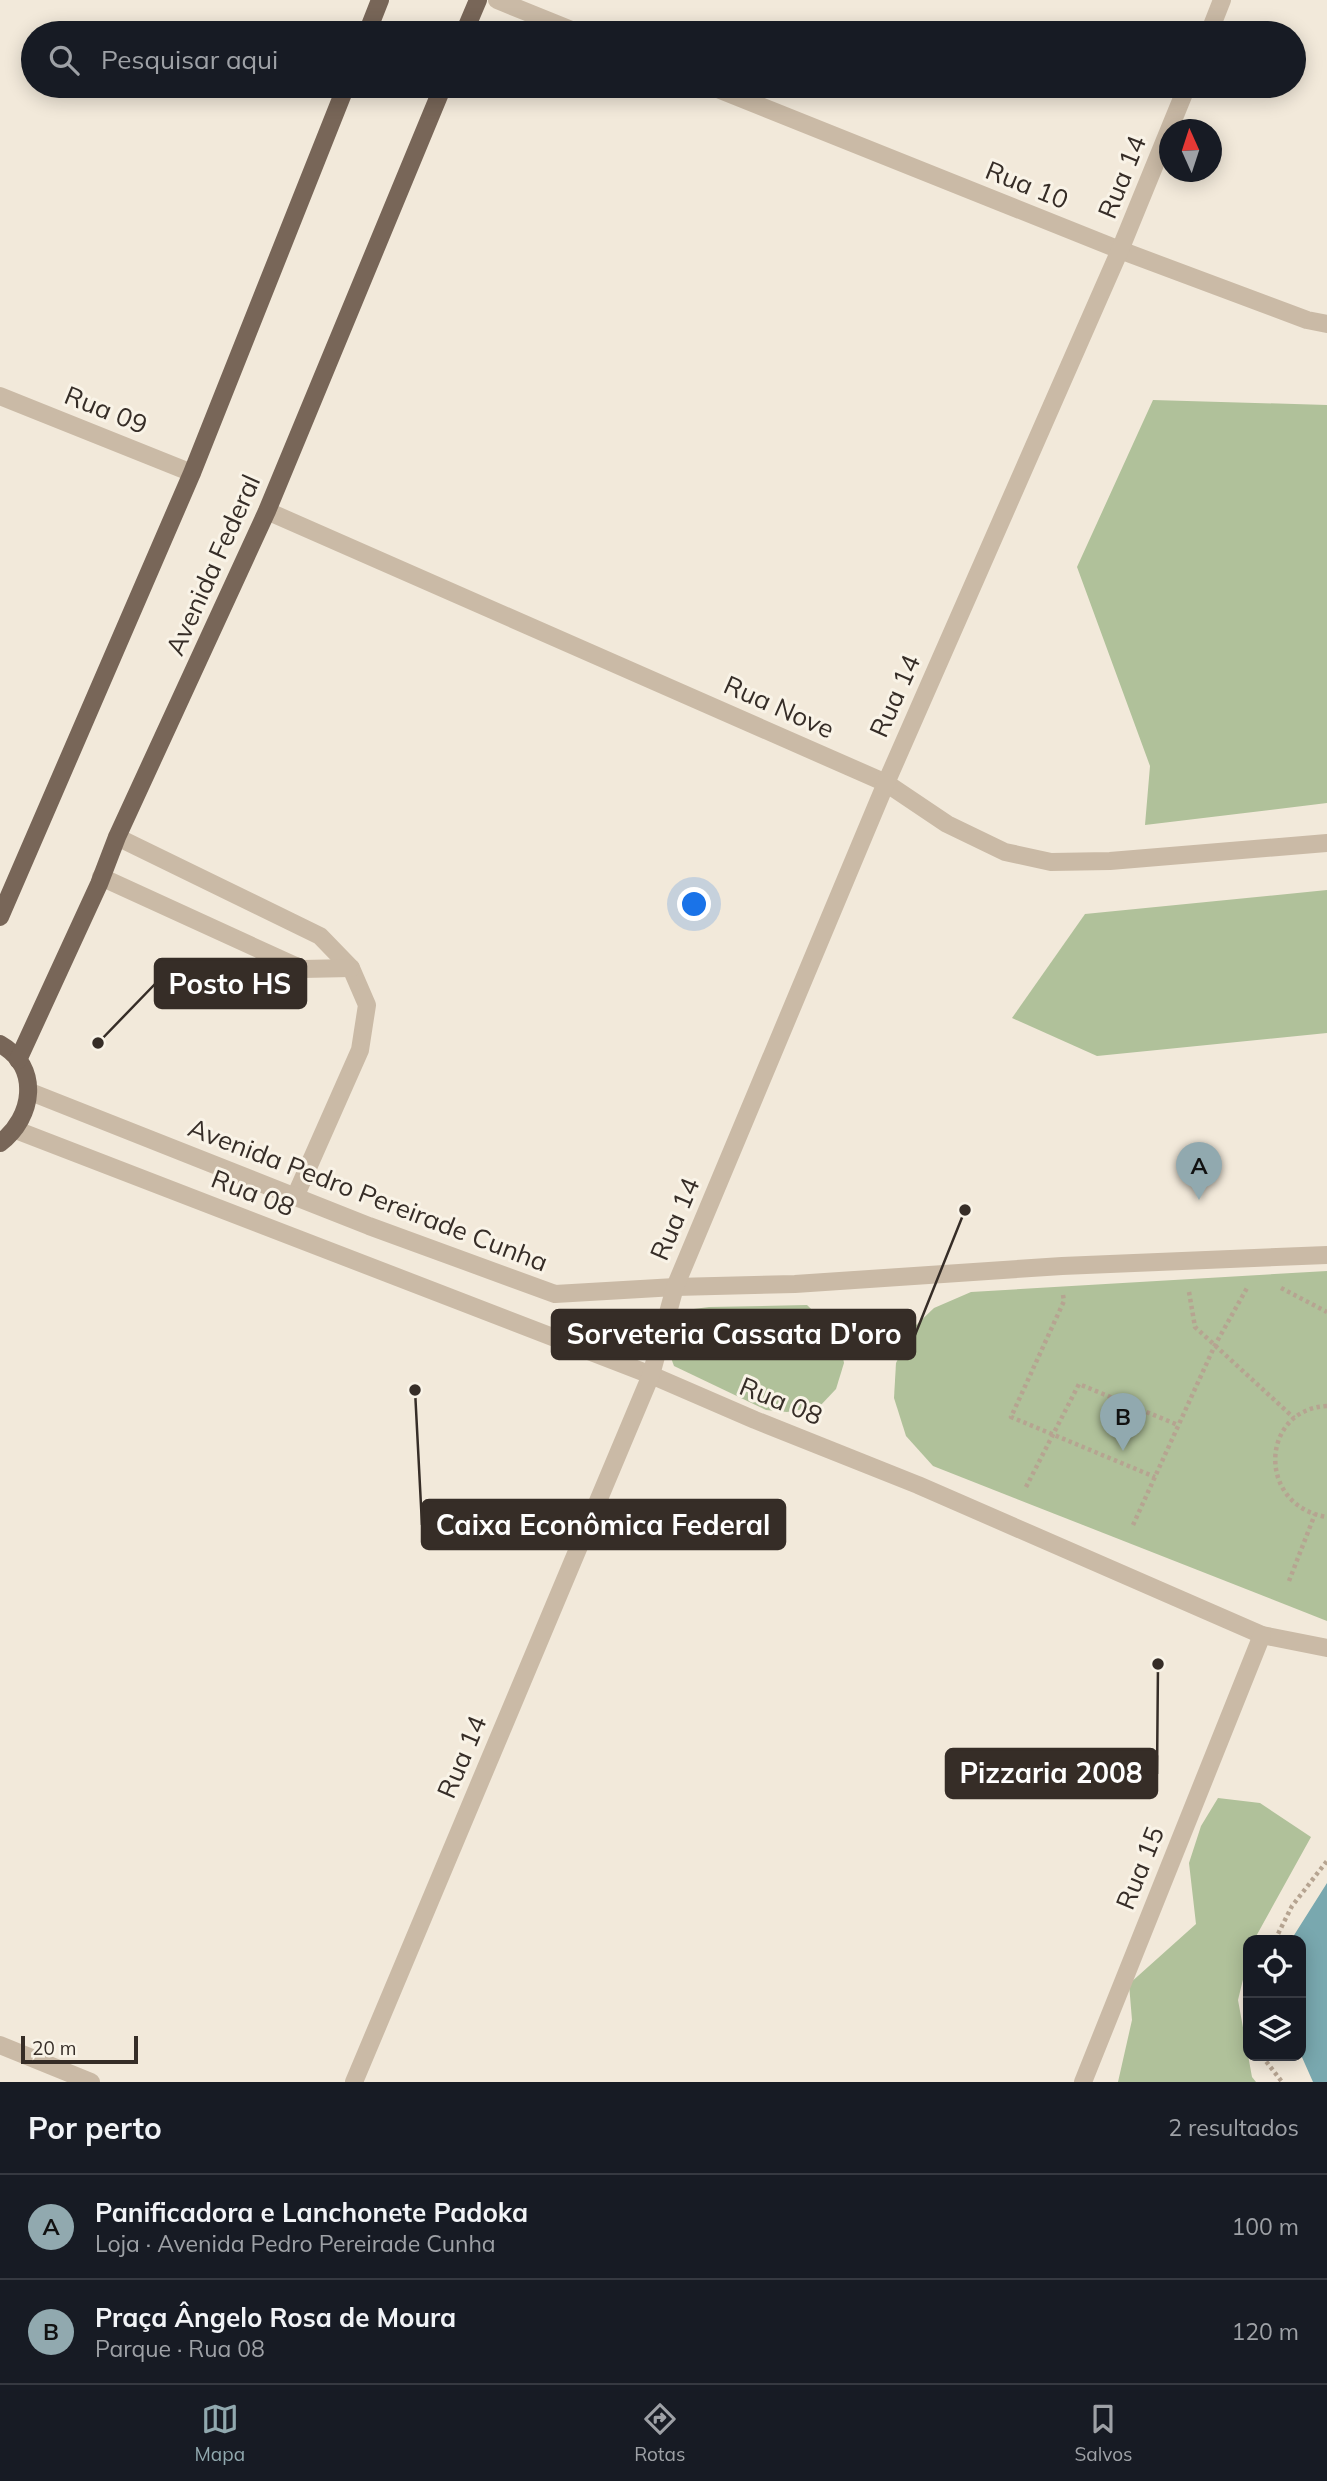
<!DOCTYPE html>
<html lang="pt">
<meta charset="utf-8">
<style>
:root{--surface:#171b24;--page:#20242c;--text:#f1f3f6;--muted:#9ea1a6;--line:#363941;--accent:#91a9af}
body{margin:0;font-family:Mulish,sans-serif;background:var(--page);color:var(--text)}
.controls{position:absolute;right:21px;bottom:21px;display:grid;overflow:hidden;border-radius:14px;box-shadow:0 4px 18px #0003}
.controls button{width:63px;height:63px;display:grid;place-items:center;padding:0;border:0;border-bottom:2px solid var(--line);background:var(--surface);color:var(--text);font:35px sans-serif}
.compass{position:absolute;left:1159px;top:119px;width:63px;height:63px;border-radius:50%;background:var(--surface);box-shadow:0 4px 18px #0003;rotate:357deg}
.scale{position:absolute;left:21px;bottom:18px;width:117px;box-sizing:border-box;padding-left:7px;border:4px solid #362d27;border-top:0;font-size:19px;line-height:24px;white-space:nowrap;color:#362d27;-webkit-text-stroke:5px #f9f3e7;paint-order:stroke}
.you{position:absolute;left:695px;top:905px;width:24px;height:24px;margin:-18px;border:5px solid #fff;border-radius:50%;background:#1a73e8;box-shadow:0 0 0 10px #1a73e833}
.badge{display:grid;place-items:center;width:46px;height:46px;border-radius:50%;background:var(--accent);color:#111;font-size:23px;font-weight:700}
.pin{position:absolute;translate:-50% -58px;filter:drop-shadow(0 2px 4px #0008)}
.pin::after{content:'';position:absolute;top:37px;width:24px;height:21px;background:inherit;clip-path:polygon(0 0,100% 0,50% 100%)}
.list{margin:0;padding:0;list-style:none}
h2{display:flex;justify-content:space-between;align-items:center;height:91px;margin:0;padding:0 28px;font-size:30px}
h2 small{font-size:23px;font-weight:400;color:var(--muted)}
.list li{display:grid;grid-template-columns:46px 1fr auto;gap:21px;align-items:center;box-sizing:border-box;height:105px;padding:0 28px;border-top:2px solid var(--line)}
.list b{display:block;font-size:26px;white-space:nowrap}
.list p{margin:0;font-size:23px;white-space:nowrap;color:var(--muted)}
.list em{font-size:23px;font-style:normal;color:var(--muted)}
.icon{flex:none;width:38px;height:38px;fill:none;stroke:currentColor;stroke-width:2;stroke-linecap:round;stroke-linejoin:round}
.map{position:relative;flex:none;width:1327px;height:2082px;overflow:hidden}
.search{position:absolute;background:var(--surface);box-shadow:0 4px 18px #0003;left:21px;right:21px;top:21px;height:77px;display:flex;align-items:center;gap:18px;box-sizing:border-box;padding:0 24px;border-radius:38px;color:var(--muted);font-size:26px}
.sheet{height:301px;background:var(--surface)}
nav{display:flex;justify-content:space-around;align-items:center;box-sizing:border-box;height:98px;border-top:2px solid var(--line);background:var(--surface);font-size:19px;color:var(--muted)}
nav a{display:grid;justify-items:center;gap:4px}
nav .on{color:var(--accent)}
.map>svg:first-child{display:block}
.green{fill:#b0c19a}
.water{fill:#79a8af}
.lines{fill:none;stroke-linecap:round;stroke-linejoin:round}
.path{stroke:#b6a491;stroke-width:4.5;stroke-dasharray:3.5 3.5;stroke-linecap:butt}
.minor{stroke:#cabaa6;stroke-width:18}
.major{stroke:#786658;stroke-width:18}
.labels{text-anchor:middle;stroke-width:6;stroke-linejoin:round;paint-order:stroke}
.street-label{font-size:26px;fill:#362d27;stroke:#f9f3e7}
.leader{fill:none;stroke:#362d27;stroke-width:2.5}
.callout-dot{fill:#362d27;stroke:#f9f3e7;stroke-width:2.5}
.callout{fill:#362d27;stroke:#362d27;stroke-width:2.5}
.callout-label{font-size:28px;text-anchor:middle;font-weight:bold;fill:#fff}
</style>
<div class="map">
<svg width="1327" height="2082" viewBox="0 0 1327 2082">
<rect width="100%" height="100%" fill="#f2e9da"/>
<g class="green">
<path d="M1153 400 1327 405V803L1145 825 1150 766 1077 567Z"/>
<path d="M1327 890V1033L1097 1056 1012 1018 1085 914Z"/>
<path d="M1327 1271V1621L933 1466 906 1436 894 1398 896 1363 914 1327 934 1308 971 1292Z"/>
<path d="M807 1305 830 1327 840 1341 844 1363 836 1389 820 1406 787 1412 766 1410 674 1366 667 1347 671 1325 686 1310 709 1307Z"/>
<path d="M1218 1798 1260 1803 1311 1837 1254 1940H1248V1959L1238 2000 1252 2077 1256 2082H1118L1132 2020 1129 1984 1196 1924 1189 1863 1201 1826Z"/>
</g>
<path class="water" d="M1327 1883V2082H1313L1301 2055V1940H1291Z"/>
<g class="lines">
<g class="path">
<path d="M1281 1288 1327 1312"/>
<path d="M1189 1292 1195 1327 1294 1418"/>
<path d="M1063 1295 1064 1301 1011 1417 1155 1477"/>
<path d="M1327 1406C1260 1409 1256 1506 1327 1517"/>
<path d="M1026 1487 1079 1384 1178 1425"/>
<path d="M1133 1525 1215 1345 1247 1288"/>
<path d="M1289 1581 1315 1514"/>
<path d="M1275 1940 1292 1906 1327 1861"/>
<path d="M1262 2056 1282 2082"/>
</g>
<g class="minor">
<path d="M497 0 579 33"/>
<path d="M1209 33 1222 0"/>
<path d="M710 86 1120 250 1307 320 1327 324"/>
<path d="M0 396 192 473"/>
<path d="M267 511 886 783 947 824 1005 852 1051 862 1110 861 1327 843"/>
<path d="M117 837 320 936 351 968 367 1005 360 1050 295 1197"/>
<path d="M101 877 302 969 351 968"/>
<path d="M28 1091 369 1226 555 1294 675 1287 795 1284 1062 1266 1327 1255"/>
<path d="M16 1130 651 1375 755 1420 918 1485 1262 1635 1327 1648"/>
<path d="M0 2045 91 2082"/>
<path d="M354 2082 651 1375 675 1287 886 783 1120 250 1187 86"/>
<path d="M1083 2082 1262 1635"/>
</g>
<g class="major">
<path d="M367 33 380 0"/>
<path d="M464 33 478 0"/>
<path d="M0 917 192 473 346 86"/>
<path d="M0 1044C41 1067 34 1117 0 1143"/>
<path d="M18 1060 99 884 117 837 267 511 443 86"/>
</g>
</g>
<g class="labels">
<g class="street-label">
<text transform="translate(1122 177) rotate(-68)" y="9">Rua 14</text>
<text transform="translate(1027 185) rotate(22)" y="9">Rua 10</text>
<text transform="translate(106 410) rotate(22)" y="9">Rua 09</text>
<text transform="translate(213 565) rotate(-66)" y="9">Avenida Federal</text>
<text transform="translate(895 696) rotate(-66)" y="9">Rua 14</text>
<text transform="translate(779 707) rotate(24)" y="9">Rua Nove</text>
<text transform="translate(253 1193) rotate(21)" y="9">Rua 08</text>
<text transform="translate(368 1195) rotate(21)" y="9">Avenida Pedro Pereirade Cunha</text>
<text transform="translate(675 1219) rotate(-67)" y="9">Rua 14</text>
<text transform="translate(781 1401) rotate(22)" y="9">Rua 08</text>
<text transform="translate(462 1757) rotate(-67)" y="9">Rua 14</text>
<text transform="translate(1140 1868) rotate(-68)" y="9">Rua 15</text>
</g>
</g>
<path class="leader" d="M98 1043L155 984M965 1210L915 1335M415 1390L422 1525M1158 1664L1157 1774"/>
<g class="callout-dot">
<circle cx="98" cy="1043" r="7"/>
<circle cx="965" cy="1210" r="7"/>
<circle cx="415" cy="1390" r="7"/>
<circle cx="1158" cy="1664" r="7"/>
</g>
<g class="callout">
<rect x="155" y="959" width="151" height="49" rx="7"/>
<rect x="552" y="1310" width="363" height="49" rx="7"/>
<rect x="422" y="1500" width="363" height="49" rx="7"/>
<rect x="946" y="1749" width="211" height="49" rx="7"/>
</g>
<g class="callout-label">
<text x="230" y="994">Posto HS</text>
<text x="734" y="1344">Sorveteria Cassata D'oro</text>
<text x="603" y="1535">Caixa Econômica Federal</text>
<text x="1051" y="1783">Pizzaria 2008</text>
</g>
</svg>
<div class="controls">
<button><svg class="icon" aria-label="locate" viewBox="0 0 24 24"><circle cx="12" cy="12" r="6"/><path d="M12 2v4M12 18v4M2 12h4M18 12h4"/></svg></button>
<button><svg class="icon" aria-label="layers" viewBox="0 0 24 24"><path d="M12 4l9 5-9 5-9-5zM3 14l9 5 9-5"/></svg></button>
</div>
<svg class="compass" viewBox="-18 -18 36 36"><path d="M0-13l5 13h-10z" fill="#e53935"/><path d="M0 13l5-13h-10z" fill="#9ea1a6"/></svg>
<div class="scale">20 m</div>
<div class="you"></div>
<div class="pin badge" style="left:1199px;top:1200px">A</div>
<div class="pin badge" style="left:1123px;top:1451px">B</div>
<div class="search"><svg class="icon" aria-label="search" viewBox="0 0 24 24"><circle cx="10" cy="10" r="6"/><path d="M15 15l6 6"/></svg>Pesquisar aqui</div>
</div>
<section class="sheet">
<h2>Por perto<small>2 resultados</small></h2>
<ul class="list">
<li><span class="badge">A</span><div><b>Panificadora e Lanchonete Padoka</b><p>Loja · Avenida Pedro Pereirade Cunha</p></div><em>100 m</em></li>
<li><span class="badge">B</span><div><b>Praça Ângelo Rosa de Moura</b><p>Parque · Rua 08</p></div><em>120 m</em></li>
</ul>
</section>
<nav>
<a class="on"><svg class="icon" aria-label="map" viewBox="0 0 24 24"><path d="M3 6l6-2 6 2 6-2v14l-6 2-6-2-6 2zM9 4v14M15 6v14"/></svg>Mapa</a>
<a><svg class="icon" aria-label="directions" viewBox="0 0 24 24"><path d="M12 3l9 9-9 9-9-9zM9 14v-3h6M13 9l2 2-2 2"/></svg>Rotas</a>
<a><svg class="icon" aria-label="saved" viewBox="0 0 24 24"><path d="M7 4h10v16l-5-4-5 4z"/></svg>Salvos</a>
</nav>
